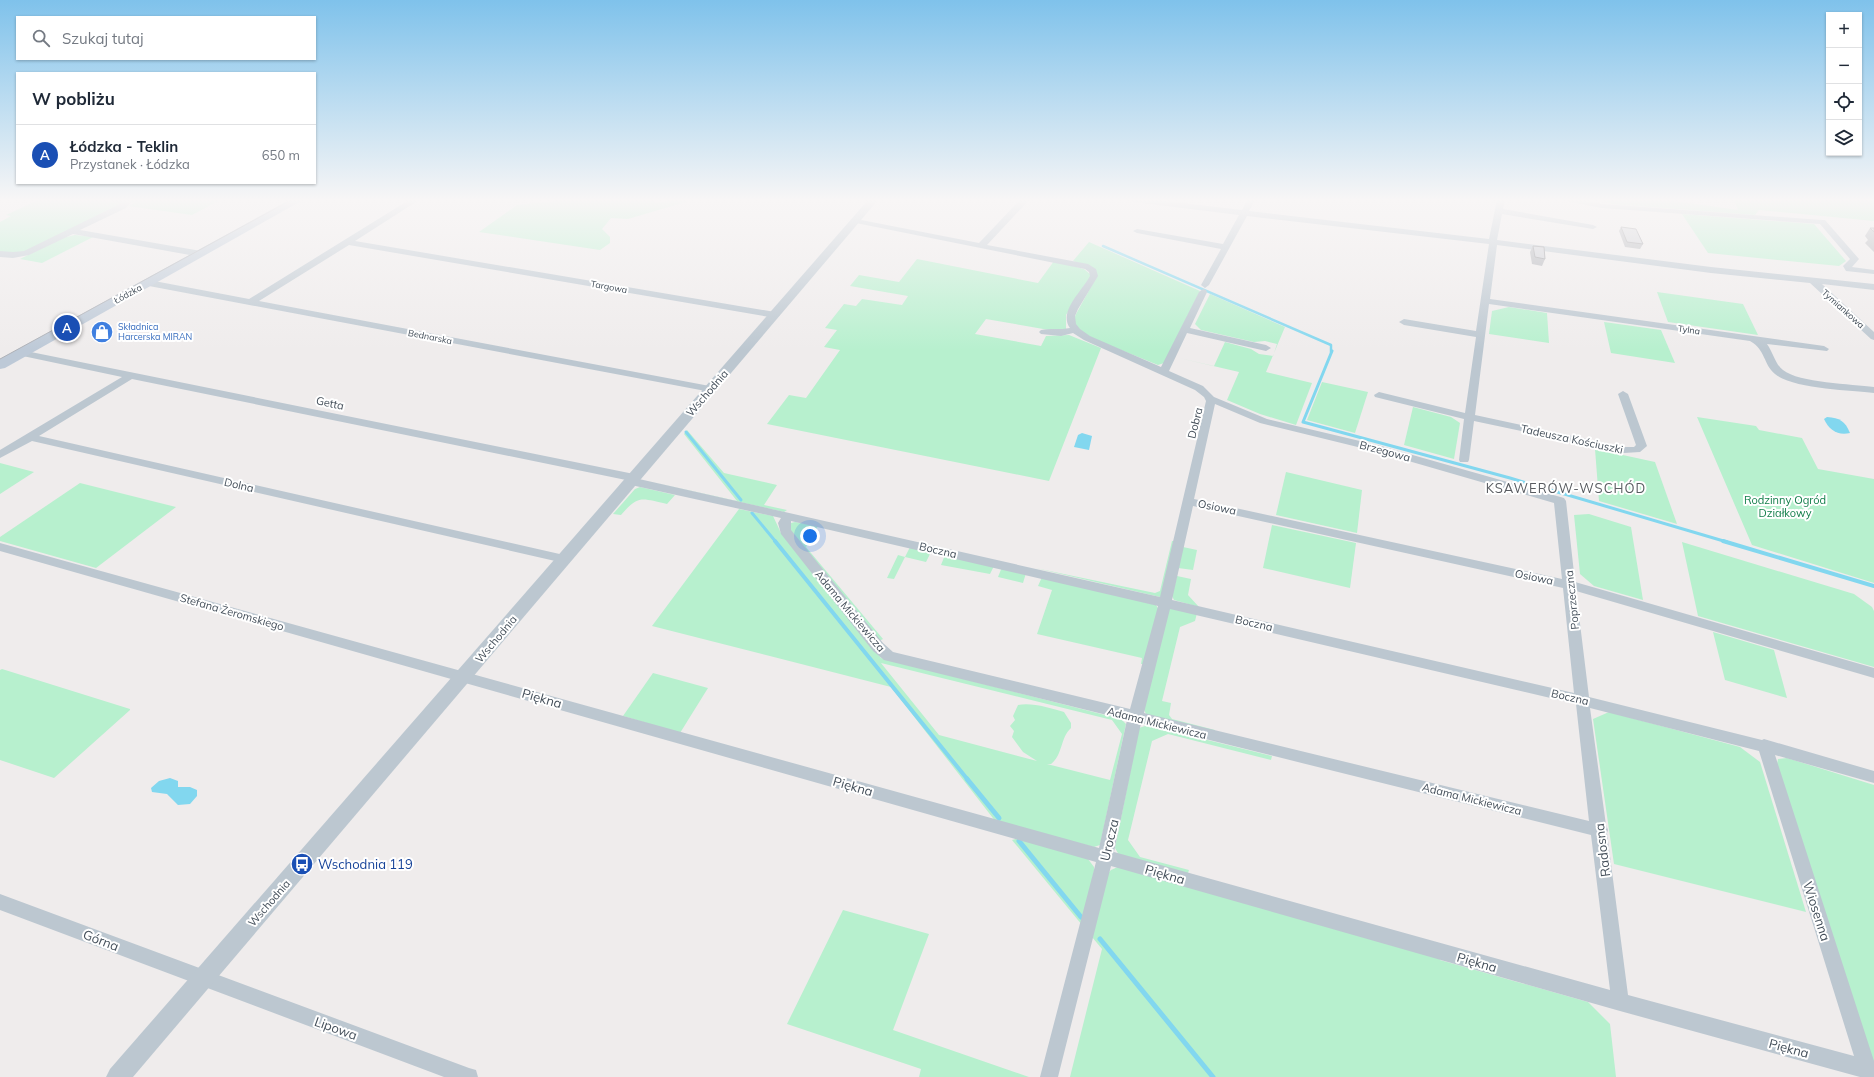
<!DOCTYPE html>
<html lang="pl">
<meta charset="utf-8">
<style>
:root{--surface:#fff;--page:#f2f2f3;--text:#1f2937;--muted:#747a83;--line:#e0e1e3;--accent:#116ae4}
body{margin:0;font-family:Mulish,sans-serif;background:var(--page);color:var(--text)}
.controls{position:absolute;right:12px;top:12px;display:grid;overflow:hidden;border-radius:0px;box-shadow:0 1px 3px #0004}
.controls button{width:36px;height:36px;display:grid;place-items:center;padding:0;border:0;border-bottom:1px solid var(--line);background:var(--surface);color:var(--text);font:20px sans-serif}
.you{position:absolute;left:810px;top:536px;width:14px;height:14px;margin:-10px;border:3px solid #fff;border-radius:50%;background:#1a73e8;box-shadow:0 0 0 6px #1a73e833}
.badge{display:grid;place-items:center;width:26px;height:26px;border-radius:50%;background:var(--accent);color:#fff;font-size:13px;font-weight:700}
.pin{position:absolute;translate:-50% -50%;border:2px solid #fff;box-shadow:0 1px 4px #0006}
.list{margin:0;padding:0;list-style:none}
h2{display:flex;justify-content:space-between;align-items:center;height:52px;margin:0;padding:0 16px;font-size:17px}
h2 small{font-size:13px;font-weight:400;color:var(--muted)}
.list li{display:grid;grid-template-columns:26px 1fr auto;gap:12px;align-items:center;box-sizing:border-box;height:60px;padding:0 16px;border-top:1px solid var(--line)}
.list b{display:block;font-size:15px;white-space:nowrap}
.list p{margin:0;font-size:13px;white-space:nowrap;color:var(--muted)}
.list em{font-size:13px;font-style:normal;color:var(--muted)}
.icon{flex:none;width:22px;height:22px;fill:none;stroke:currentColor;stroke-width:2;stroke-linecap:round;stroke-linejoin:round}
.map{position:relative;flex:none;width:1874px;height:1077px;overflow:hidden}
.search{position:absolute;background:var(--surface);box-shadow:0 1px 3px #0004;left:16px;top:16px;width:300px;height:44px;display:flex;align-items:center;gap:10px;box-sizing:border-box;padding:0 14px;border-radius:0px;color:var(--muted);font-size:15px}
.panel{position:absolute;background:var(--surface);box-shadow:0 1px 3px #0004;left:16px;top:72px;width:300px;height:112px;border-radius:0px}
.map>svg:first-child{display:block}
.green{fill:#b7f0ce;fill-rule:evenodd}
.water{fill:#82d7ef}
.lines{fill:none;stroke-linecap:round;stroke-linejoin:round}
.stream-far3{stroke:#82d7ef;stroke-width:2.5}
.stream-far2{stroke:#82d7ef;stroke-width:3}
.stream-far1{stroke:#82d7ef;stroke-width:4}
.stream{stroke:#82d7ef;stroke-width:5}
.minor{fill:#bcc7d0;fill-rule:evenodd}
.tertiary{fill:#bcc7d0;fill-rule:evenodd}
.secondary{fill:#bdc9d7;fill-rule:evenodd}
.tram{stroke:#aeb1b7;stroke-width:1}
.wall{fill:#adafb5}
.building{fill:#c9cbd2;stroke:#8d8e93}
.labels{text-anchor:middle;stroke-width:4;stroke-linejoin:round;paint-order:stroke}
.far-street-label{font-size:9px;fill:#444f5a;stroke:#fff}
.far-shop-label{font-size:9px;fill:#366cbe;stroke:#fff;text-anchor:start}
.street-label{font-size:11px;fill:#444f5a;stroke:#fff}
.park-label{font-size:11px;fill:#127e4a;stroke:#fff}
.quarter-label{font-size:13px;letter-spacing:1px;fill:#595c61;stroke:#fff}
.near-street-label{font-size:13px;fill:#444f5a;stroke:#fff}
.near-transit-label{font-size:13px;fill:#164399;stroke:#fff;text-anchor:start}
</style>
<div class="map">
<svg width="1874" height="1077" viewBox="0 0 1874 1077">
<rect width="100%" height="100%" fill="#efecec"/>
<g class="green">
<path d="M38 200H103L120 204 34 248 20 253 0 252V222L11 216 6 215Z"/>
<path d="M122 200H220L192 215 128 206 135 203Z"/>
<path d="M564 200H654V203L671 200 689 201 628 219 611 218 602 229 610 237V243L600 250 479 232 517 205Z"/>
<path d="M1600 200H1667L1738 210 1734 200H1874V221L1759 210 1755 215 1613 204Z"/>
<path d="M1682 214 1814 224 1846 261 1839 266 1708 253Z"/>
<path d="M75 235 93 237 42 263 20 259 62 238Z"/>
<path d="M1089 242 1200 291 1164 363 1158 365 1153 363 1094 339 1077 329 1074 319 1076 314 1097 276 1094 269 1073 261Z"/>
<path d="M917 259 1038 283 1054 261 1084 269 1090 274V278L1066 315V330H1049L986 319 975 334 1041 346 1046 336 1069 335 1101 348 1049 481 767 424 789 395 806 398 840 350 824 347 837 330 825 328 844 304 856 306 862 299 902 305 908 296 850 286 859 275 899 282Z"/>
<path d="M1657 292 1743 304 1758 335 1668 322Z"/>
<path d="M1210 294 1285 327 1266 372 1312 383 1296 425 1260 414 1227 400 1239 372 1179 358 1214 366 1225 342 1251 349 1259 354 1273 356 1277 344 1265 341 1254 342 1201 330 1195 324Z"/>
<path d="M1509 307 1547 313 1549 343 1489 334 1492 311Z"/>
<path d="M1604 322 1661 330 1675 363 1611 353Z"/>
<path d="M1322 382 1368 392 1355 433 1307 420Z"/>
<path d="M1413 407 1451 417 1460 423 1454 459 1404 445Z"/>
<path d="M1697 417 1756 426 1759 430 1802 438 1818 469 1874 479V583L1752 545Z"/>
<path d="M687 430 724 473 777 485 764 505 787 510 784 512 643 480 737 501 684 434Z"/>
<path d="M1595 449 1655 462 1677 524 1599 501Z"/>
<path d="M0 463 34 472 0 494Z"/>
<path d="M1286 472 1362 490 1357 533 1276 515Z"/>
<path d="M80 483 176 507 96 568 0 541V537Z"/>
<path d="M640 487 675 495 667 504C642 499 639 494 621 515L613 514 635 489Z"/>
<path d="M739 509 773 516 781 533 881 658 1113 717 1122 720 1126 724 1100 845 1094 847 996 822 891 687 652 626ZM881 663 1112 720 1122 734 1110 780 1047 764H1051C1063 755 1060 738 1071 728V723L1064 712C1051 708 1031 702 1018 705L1013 716 1015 720 1010 726 1014 731 1012 737 1023 752 1037 761 939 735Z"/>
<path d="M1589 514 1631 527 1643 600 1594 586 1580 574 1574 515Z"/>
<path d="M795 522 818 526 806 547 883 639 879 641 790 530 791 523Z"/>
<path d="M1272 525 1356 543 1350 588 1263 568Z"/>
<path d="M1172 541H1175L1162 596 1160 597 1035 568 1155 593 1160 591Z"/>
<path d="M1682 542 1854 594 1872 607 1874 611V667L1698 616Z"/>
<path d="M910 547 931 552 926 562 905 557 894 579 887 578 898 555 905 557Z"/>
<path d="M1183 547 1197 550 1193 570 1178 568Z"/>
<path d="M945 555 994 566 990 574 941 565Z"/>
<path d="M1002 567 1026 573 1023 583 998 577Z"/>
<path d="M1177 576 1191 579 1188 595 1199 607 1174 600 1172 596Z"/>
<path d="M1042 577 1156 605 1159 610 1144 664H1141L1142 658 1037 634 1052 590 1038 586Z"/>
<path d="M1169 608 1197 613 1195 621 1180 627 1162 701 1171 703 1169 715 1172 719 1215 730V734L1146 714 1144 710Z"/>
<path d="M1713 632 1774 650 1787 698 1725 680Z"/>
<path d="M2 669 130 709V710L54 778 0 760V670Z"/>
<path d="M653 673 708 688 680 733 623 716Z"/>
<path d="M1609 712 1740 747 1760 762 1806 912 1614 864 1593 719Z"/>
<path d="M1145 726 1155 727 1272 756 1271 760 1168 734 1152 741 1128 840 1140 857 1189 870 1187 876 1119 855 1115 848 1139 728Z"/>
<path d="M1787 758 1874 785V1070L1777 764 1778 759Z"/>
<path d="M1022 837 1088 859 1094 867V871L1082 925 1012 840Z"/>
<path d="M1120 866 1439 956 1440 960 1588 1002 1610 1024 1616 1077H1070L1102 949 1092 937 1108 873 1111 870Z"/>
<path d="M843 910 929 934 893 1030 1029 1077H919L921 1069 787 1024Z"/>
</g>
<g class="water">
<path d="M1827 417C1840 418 1845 421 1850 433 1838 436 1829 430 1824 419Z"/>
<path d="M1082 433 1092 436 1089 450 1074 447 1078 435Z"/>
<path d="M170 778 178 781V787H190L197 790V796L190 804 178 805 167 794 152 792 151 788 159 781Z"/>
</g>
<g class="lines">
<path class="stream-far3" d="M1103 246 1331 345V352"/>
<g class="stream-far2">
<path d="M1332 351 1303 422 1510 478 1727 542"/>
<path d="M686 432 741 500"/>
<path d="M752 513 776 542"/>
</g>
<g class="stream-far1">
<path d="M775 541 968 780"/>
<path d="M1723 541 1874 586"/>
</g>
<g class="stream">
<path d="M967 779 999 818"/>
<path d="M1019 841 1081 917"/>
<path d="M1100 939 1213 1077"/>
</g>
<g class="minor">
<path d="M108 200H124L130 203 126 208 80 230 201 251 205 254 201 257 73 234 29 255 13 258 0 257V251L13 252 24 251 120 204Z"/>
<path d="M409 200H419L355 241 775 312 780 315 775 318 349 245 259 301 715 387 716 389 715 391 711 392 149 286 145 283 149 280 249 299Z"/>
<path d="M1020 200H1029L987 245 1088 264 1096 269 1098 276 1078 309 1075 316 1076 324 1080 329 1090 336 1161 367 1199 292 1203 289 1206 290 1207 292 1190 328 1266 345 1271 348 1266 351 1187 333 1169 371 1203 386 1214 397 1267 419 1381 446 1564 498 1566 501 1575 582 1874 668V678L1576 591 1589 697 1762 740 1764 739 1874 771V783L1775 755 1874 1061V1077H1860L1620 1011 1111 866 1058 1077H1040L1096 862 0 551V543L1099 848 1127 720 884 660 873 651 781 534 778 523 781 518 631 485 627 484 626 480 132 379 39 436 564 555 568 556 570 559 568 562 564 563 32 441 0 458V450L122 377 18 355 16 353 18 351 21 350 634 474 638 476 639 479 1160 597 1206 401 1204 397 1195 390 1084 340 1073 333 1061 336 1041 334 1039 332 1041 330C1050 328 1060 330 1070 328 1058 312 1082 291 1090 276L1089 272 1085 269 856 223 852 221 856 219 979 243ZM1215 404 1260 423 1374 451 1554 503 1562 579 1194 499ZM1193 506 1563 588 1574 693 1172 600ZM791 521 1158 606 1130 709 893 652 883 643 791 530ZM1170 609 1576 704 1589 821 1144 713ZM1590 708 1759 751 1854 1056 1628 995 1607 833 1608 830 1606 825ZM1141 723 1591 835 1610 990 1114 852Z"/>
<path d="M1130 200H1157L1242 210 1247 200H1255L1249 211 1489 239 1497 200H1505L1503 209 1593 225 1597 227 1593 229 1502 214 1497 240 1711 267 1874 284V290L1822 284 1874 332V340L1871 339 1810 283 1711 273 1497 245 1490 299 1824 346 1829 349 1827 351 1767 344C1773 352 1775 364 1783 370 1799 383 1852 384 1874 387V393C1851 390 1793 389 1775 374 1763 364 1766 350 1750 341L1489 304 1475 415 1624 447H1634L1636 445 1618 394 1623 391 1628 394 1647 446 1640 452 1624 453 1474 421 1469 460 1468 462H1460L1459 460 1464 419 1375 397 1374 395 1379 392 1465 413 1476 337 1404 325 1399 322 1404 319 1476 331 1489 244 1247 216 1209 285 1205 288 1201 285 1221 249 1137 233 1133 231 1137 229 1223 244 1239 215 1134 202Z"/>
<path d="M1561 200H1581L1602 204 1822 220H1825L1859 259 1852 267 1874 270V274L1846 271 1843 266 1850 259 1820 224 1602 208Z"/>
<path d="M0 894 469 1068 476 1070 478 1077H444L0 910Z"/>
</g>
<path class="tertiary" d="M868 200H878L133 1077H106L110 1069Z"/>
<path class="secondary" d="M289 200H303L5 368 0 369V359Z"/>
<path class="tram" d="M0 359 291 200"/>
</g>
<g class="wall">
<path d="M1621 227 1643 244 1640 249 1625 247 1619 231Z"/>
<path d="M1870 228H1874V252L1865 243 1868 240 1865 236Z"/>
<path d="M1533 246 1545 259 1542 266 1532 264 1530 252Z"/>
</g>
<g class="building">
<path d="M1621 227 1636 229 1643 244 1627 242Z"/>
<path d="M1870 228H1874V232Z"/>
<path d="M1533 246 1544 247 1545 259 1535 257Z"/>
</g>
<linearGradient id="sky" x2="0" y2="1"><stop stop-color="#7fc2eb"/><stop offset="0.57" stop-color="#f8f6f6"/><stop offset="1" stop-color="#f8f6f6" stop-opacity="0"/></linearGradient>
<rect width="1874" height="351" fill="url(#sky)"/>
<defs>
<g id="shop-disc" transform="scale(1.15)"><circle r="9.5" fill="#3f7fe0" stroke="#fff"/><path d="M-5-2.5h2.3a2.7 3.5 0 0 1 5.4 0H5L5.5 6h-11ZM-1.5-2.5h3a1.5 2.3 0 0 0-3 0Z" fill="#fff"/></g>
<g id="bus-disc" transform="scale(1.15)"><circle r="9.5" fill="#1a4fb4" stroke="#fff"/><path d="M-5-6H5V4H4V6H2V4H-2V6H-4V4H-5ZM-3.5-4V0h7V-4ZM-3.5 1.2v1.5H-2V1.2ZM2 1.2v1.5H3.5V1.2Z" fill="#fff"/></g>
</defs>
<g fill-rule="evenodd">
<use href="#shop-disc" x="102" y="332"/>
<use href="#bus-disc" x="302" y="864"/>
</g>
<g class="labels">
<g class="far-street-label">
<text transform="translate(609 287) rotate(10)" y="3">Targowa</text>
<text transform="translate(128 294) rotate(-29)" y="3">Łódzka</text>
<text transform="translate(1843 309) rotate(42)" y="3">Tymiankowa</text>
<text transform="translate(1689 330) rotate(8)" y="3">Tylna</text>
<text transform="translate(430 337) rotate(11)" y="3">Bednarska</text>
</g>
<g class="far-shop-label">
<text x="118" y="330">Składnica<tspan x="118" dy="10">Harcerska MIRAN</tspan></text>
</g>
<g class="street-label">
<text transform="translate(707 393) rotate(-49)" y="4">Wschodnia</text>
<text transform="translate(330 403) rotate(12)" y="4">Getta</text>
<text transform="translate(1195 423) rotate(-76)" y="4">Dobra</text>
<text transform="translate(1572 439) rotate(12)" y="4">Tadeusza Kościuszki</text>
<text transform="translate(1385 451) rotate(15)" y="4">Brzegowa</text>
<text transform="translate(239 485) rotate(13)" y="4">Dolna</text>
<text transform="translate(1217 507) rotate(12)" y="4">Osiowa</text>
<text transform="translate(938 550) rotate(13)" y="4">Boczna</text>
<text transform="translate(1534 577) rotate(12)" y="4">Osiowa</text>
<text transform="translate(1572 600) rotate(-96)" y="4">Poprzeczna</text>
<text transform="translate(850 611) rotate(50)" y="4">Adama Mickiewicza</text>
<text transform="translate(232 612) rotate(16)" y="4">Stefana Żeromskiego</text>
<text transform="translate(1254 623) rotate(13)" y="4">Boczna</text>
<text transform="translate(496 639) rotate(-50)" y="4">Wschodnia</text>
<text transform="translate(1570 697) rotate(13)" y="4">Boczna</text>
<text transform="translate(1157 723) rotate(14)" y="4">Adama Mickiewicza</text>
<text transform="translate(1472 799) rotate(14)" y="4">Adama Mickiewicza</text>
<text transform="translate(269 903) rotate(-49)" y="4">Wschodnia</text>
</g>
<g class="park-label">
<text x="1785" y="504">Rodzinny Ogród<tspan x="1785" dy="13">Działkowy</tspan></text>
</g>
<g class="quarter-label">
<text x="1566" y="493">KSAWERÓW-WSCHÓD</text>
</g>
<g class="near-street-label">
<text transform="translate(542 698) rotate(16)" y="5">Piękna</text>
<text transform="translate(853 786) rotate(16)" y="5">Piękna</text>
<text transform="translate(1109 840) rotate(-77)" y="5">Urocza</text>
<text transform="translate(1602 850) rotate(-97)" y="5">Radosna</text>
<text transform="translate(1165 874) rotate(16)" y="5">Piękna</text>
<text transform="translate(1817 911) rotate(72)" y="5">Wiosenna</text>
<text transform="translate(101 940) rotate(21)" y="5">Górna</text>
<text transform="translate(1477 962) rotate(16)" y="5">Piękna</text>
<text transform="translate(336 1028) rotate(20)" y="5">Lipowa</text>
<text transform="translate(1789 1048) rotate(15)" y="5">Piękna</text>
</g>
<g class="near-transit-label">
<text x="318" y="869">Wschodnia 119</text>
</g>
</g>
</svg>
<div class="controls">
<button>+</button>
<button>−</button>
<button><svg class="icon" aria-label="locate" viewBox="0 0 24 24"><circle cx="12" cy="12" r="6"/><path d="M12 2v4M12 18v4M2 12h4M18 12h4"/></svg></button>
<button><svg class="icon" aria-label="layers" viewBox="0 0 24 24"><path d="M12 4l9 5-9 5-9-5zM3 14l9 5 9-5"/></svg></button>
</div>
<div class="you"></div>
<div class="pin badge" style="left:67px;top:328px;background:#1a4fb4">A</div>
<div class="search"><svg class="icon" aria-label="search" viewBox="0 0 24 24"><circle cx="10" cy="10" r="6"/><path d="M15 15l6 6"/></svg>Szukaj tutaj</div>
<section class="panel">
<h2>W pobliżu<small></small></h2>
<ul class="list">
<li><span class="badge" style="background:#1a4fb4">A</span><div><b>Łódzka - Teklin</b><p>Przystanek · Łódzka</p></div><em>650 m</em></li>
</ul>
</section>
</div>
